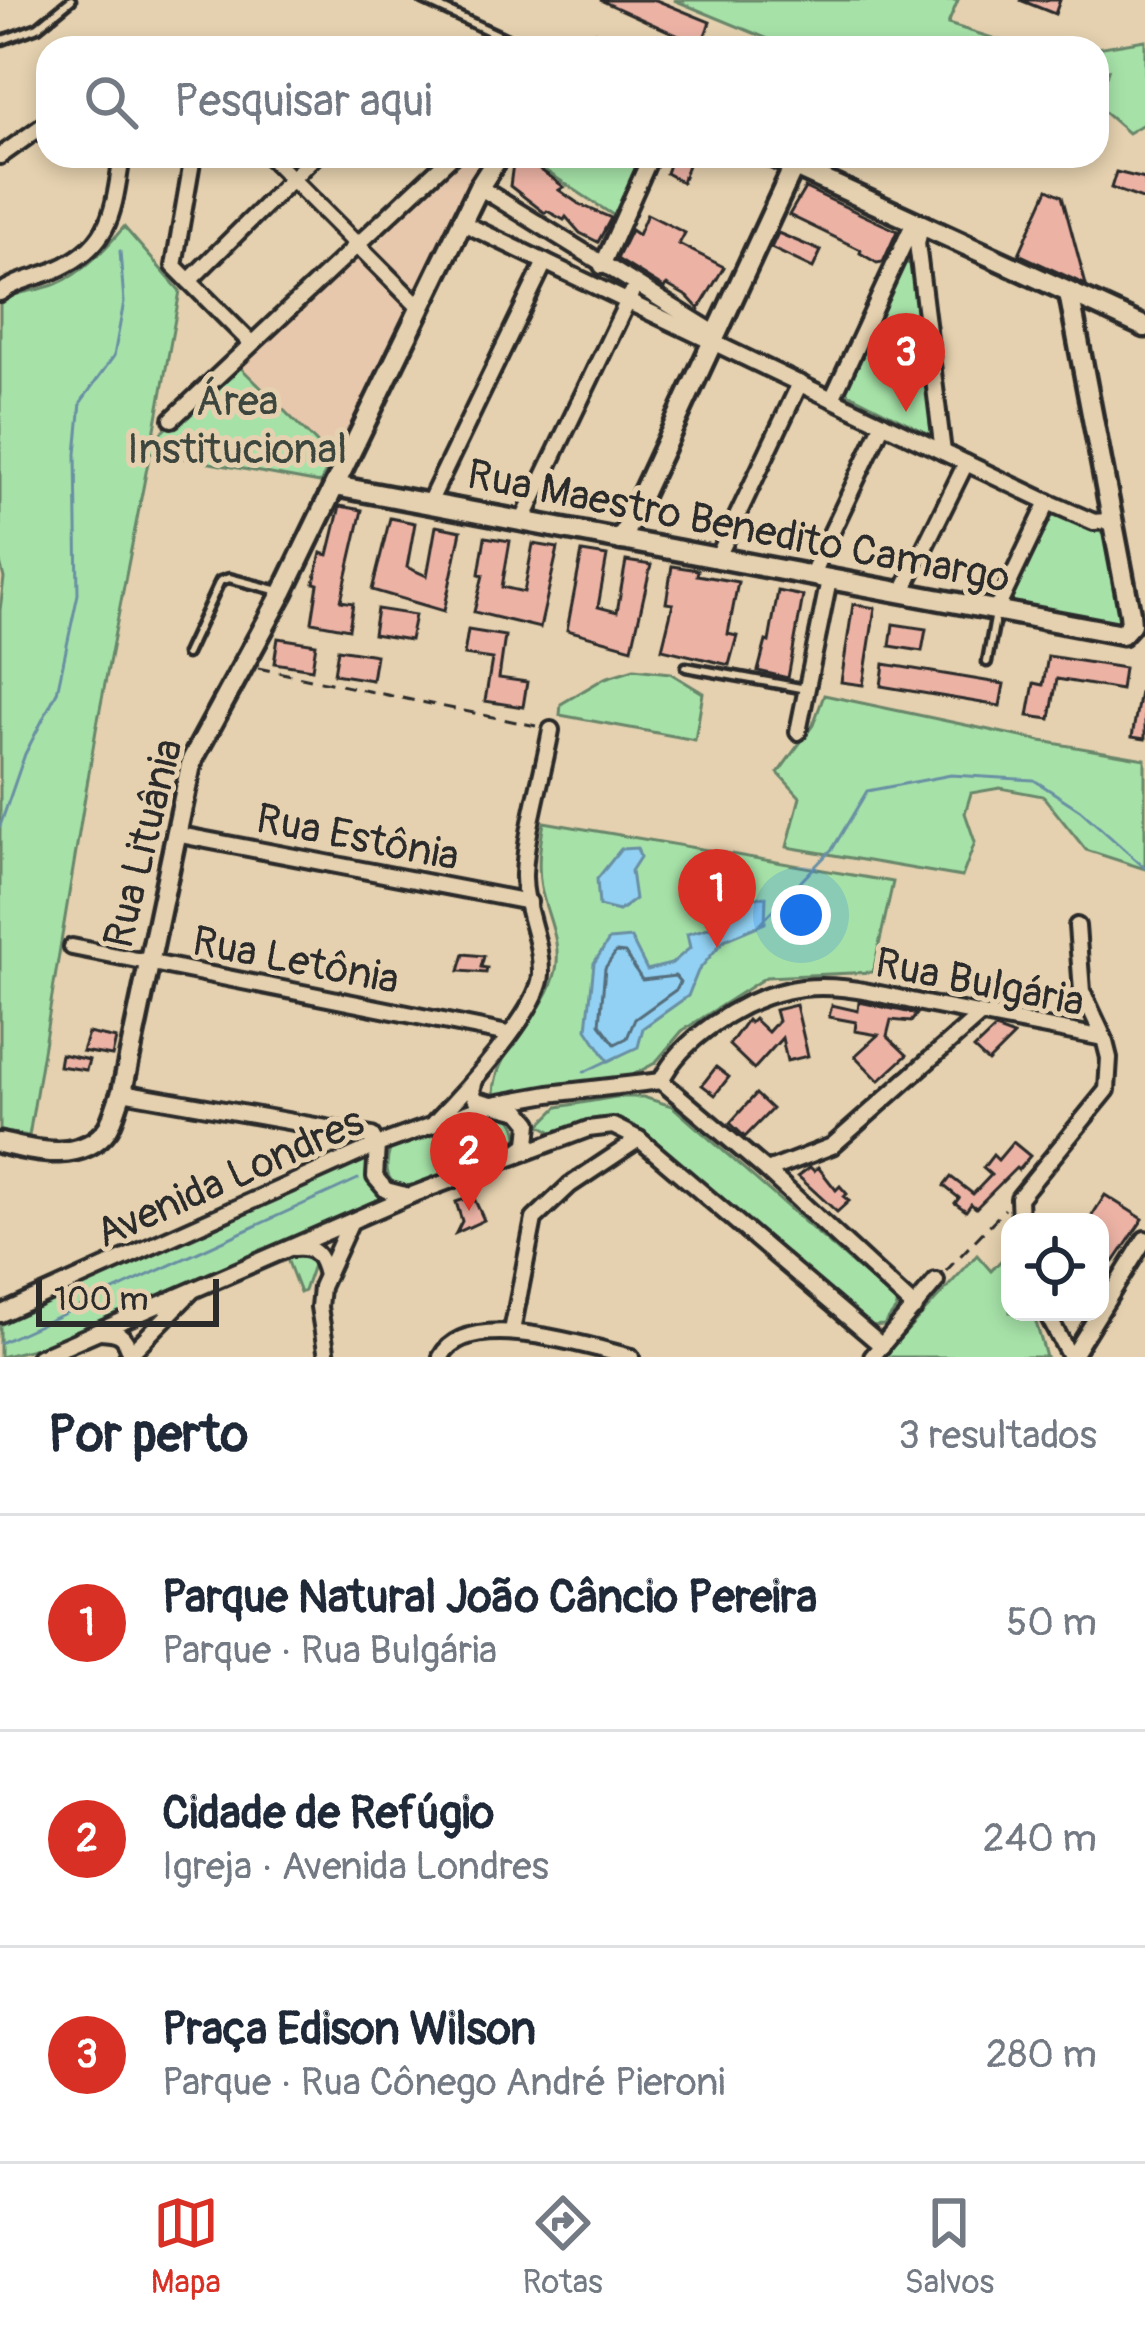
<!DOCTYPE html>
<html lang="pt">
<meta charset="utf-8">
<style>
:root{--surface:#fff;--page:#f2f2f3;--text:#1f2937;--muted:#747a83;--line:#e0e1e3;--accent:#d93025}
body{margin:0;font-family:Pangolin,sans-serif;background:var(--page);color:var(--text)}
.controls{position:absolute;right:36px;bottom:36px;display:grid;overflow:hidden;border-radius:24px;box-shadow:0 6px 18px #0003}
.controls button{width:108px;height:108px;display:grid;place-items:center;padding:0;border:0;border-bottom:3px solid var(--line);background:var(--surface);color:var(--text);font:60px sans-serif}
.scale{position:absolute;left:36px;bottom:30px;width:183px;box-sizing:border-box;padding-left:12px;border:6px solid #2b2b2b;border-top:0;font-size:33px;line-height:42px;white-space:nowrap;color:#2b2b2b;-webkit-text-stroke:9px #e5d1af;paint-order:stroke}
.you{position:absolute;left:801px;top:915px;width:42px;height:42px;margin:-30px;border:9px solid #fff;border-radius:50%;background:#1a73e8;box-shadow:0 0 0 18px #1a73e833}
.badge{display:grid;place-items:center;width:78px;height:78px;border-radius:50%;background:var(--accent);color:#fff;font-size:39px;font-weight:700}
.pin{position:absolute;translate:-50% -99px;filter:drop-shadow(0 3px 6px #0008)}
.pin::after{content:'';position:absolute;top:63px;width:42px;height:36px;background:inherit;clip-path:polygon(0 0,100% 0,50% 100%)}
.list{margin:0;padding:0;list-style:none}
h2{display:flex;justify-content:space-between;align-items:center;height:156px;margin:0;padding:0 48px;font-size:51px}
h2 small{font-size:39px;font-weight:400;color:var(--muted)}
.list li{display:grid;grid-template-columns:78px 1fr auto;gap:36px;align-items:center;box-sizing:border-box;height:216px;padding:0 48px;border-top:3px solid var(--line)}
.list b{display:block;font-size:45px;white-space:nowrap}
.list p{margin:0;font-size:39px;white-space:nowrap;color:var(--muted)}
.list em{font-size:39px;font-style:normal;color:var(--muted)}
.icon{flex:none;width:66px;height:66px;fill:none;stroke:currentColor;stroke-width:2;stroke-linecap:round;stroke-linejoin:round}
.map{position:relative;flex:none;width:1145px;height:1357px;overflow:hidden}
.search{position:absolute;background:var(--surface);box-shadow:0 6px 18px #0003;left:36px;right:36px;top:36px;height:132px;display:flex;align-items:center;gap:30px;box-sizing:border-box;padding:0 42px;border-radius:36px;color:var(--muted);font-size:45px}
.sheet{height:804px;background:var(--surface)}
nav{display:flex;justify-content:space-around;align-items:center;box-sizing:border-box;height:168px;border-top:3px solid var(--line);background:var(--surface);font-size:33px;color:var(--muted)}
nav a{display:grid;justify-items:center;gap:6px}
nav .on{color:var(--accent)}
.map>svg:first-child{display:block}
.built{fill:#e7c8ac}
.green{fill:#a6e2a8;stroke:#68866a;stroke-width:3}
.water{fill:#92d1f3;stroke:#698fa3;stroke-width:3}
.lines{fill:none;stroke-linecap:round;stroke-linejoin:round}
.shore{stroke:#546d7b;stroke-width:3}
.stream{stroke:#698fa3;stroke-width:3}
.building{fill:#ecb3a5;stroke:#2b2b2b;stroke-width:3}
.lane-casing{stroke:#2b2b2b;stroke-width:15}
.street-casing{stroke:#2b2b2b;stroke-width:22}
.secondary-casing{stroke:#2b2b2b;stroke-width:27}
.path{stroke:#2b2b2b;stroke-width:3;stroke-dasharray:12 9;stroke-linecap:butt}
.lane{stroke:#e5d1af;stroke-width:6}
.street{stroke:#e5d1af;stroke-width:14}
.secondary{stroke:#e5d1af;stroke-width:18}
.labels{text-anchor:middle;stroke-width:10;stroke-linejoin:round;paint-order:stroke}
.park-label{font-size:42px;fill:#3d463e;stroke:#e5d1af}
.street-label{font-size:42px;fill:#2b2b2b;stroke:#e5d1af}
</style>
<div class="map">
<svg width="1145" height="1357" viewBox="0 0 1145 1357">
<rect width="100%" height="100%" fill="#e5d1af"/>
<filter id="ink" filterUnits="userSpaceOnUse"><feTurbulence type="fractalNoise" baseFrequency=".00833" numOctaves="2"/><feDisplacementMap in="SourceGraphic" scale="24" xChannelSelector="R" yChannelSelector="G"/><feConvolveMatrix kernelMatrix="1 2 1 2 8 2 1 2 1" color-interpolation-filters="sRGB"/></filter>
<g filter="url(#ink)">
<g class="built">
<path d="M463 156H483V161L421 288 412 287 379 257 377 246 385 234Z"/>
<path d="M357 257 407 306 333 459 236 363Z"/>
</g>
<g class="green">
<path d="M674 0H958L948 24 1024 48H790Z"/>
<path d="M1145 40V123L1128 133 1097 106 1108 70 1097 73V48Z"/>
<path d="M523 156H643L616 217Z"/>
<path d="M124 227 180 291 153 440 236 363 333 459 320 483 150 452 96 730 29 1136 0 1131V610L4 578 0 563V302C19 290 36 292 56 284 82 274 106 248 124 227Z"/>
<path d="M905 263 912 264 933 430 929 434 846 392Z"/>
<path d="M1054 512 1100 531 1108 541 1122 614 1121 624 1115 629 1008 606Z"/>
<path d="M634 669 670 673 703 693 695 740 560 715 561 704 605 678Z"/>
<path d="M824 695 1041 741 1145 759V869L1086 850 1043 796 1000 788 971 793 965 813 975 842 962 877 787 847 800 797 778 773 813 725Z"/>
<path d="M544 822 893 882 873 972 766 977 682 1031 655 1063 627 1078 522 1094H494C495 1045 546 1018 556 970 562 942 546 914 541 888 537 865 540 845 544 822Z"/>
<path d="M616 1097H643L672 1106 895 1301 897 1308 884 1325 870 1326 643 1131 599 1118 553 1132 540 1125 558 1107Z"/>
<path d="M487 1110C506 1113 515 1116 518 1136L511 1147 410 1188C385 1186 384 1170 390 1149Z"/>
<path d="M375 1148 374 1179 397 1197 49 1345 0 1357V1325Z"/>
<path d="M1010 1251V1312H1033L1046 1357H883L977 1255 991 1271Z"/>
<path d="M306 1252 314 1258V1262L304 1291 300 1293 287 1259Z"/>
</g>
<g class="water">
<path d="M637 848 640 857 631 871 635 899 619 911 599 906 597 879 621 849Z"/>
<path d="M766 897 765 923 724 940 698 971 688 996 643 1028 638 1047 608 1061 587 1029 594 963 609 940 631 938 647 970 671 964 690 948 687 934 722 924 742 898Z"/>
</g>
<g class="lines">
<path class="shore" d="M616 952 625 953 642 980 675 976 680 982 677 989 635 1019 627 1038 615 1044 600 1024 605 968Z"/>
<g class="stream">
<path d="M0 826 25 754 57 692 78 594 76 454 81 402 114 356 124 302 120 251"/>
<path d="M759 925 833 848 867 791 951 775 1034 780 1080 810 1145 868"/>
<path d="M584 1072 607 1061"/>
<path d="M0 1343 358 1179"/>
</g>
</g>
<g class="building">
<path d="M600 0H656L710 22 701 46Z"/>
<path d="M1020 0H1060L1055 14Z"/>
<path d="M595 32 629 48H588Z"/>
<path d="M514 156H520L552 178 564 187 559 190 579 204 611 218 598 242 580 233 566 217 564 220 547 211 545 213 510 186Z"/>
<path d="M672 156H691L682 182 666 173Z"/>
<path d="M1116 172 1145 179V200L1111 188Z"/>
<path d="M805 188 897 231 883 262 877 263 860 253 861 250 789 215Z"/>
<path d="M1048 189 1062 196 1086 285 1019 254Z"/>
<path d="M647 214 685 233 679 244 724 267 699 309 688 297 667 285 664 288 617 259 631 230 638 235Z"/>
<path d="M778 233 821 251 813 268 771 248Z"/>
<path d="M340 506 362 510 341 601 353 603 349 629 312 622 318 584 314 583 321 553 328 555Z"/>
<path d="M390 518 415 523 407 567 427 576 436 526 461 531 444 611 372 590Z"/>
<path d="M485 537 510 541 502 587 524 592 533 544 558 548 540 628 474 612 483 575 479 574Z"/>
<path d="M582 552 607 556 598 607 617 612 626 561 651 565 632 648 567 630Z"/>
<path d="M672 566 698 570 697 575 738 582 728 634 737 636 729 665 662 649 673 604 666 603Z"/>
<path d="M778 591 803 596 788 678 758 671 766 641 769 642Z"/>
<path d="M853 604 875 608 863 685 841 682Z"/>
<path d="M377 609 415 615 410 640 373 634Z"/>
<path d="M893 624 926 629 922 651 890 646Z"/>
<path d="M468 630 505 636 499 678 527 682 523 707 485 701 492 659 464 655Z"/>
<path d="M278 638 316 644 312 669 274 663Z"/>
<path d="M338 649 376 655 372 680 334 674Z"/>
<path d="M1048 656 1124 668 1121 690 1057 679 1050 719 1028 716 1034 683 1043 685Z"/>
<path d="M884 664 1004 684 1000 706 881 686Z"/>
<path d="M1140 692H1145V739L1132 737Z"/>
<path d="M464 954 484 956 481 967 487 968 486 973 459 971Z"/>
<path d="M859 1002 917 1014 911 1022 891 1020 887 1036 907 1055 879 1081 855 1056 878 1035 855 1031 856 1022 829 1017 832 1005 858 1011Z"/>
<path d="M796 1005 808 1056 787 1061 782 1038 754 1069 729 1045 747 1020 750 1023 754 1019 768 1032 778 1021 775 1010Z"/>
<path d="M995 1029 1014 1036 988 1062 974 1049Z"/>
<path d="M88 1033 116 1039 112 1056 82 1051Z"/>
<path d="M61 1054 89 1060 86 1070 59 1066Z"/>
<path d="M716 1067 729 1077 715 1095 702 1085Z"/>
<path d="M756 1094 772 1109 745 1137 730 1123Z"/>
<path d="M1013 1142 1030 1156 1018 1170 1016 1168 976 1208 971 1204 966 1211 955 1203 959 1198 944 1186 951 1177 973 1194 991 1175 983 1168 993 1155 998 1160Z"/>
<path d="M810 1167 814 1171 818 1167 836 1190 840 1186 847 1194 844 1197 849 1201 837 1212 798 1176Z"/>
<path d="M1105 1195 1143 1219 1114 1262 1100 1252V1222H1088Z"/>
<path d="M473 1196 484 1220 456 1233 462 1221 456 1202Z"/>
</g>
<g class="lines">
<g class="lane-casing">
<g id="lane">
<path d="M423 0 526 48"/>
<path d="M0 41 38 27 71 0"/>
<path d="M186 654 220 581 229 578 279 591"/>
<path d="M987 662 996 613"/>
<path d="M686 667 806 689"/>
</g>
</g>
<g class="street-casing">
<g id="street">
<path d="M0 156 48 122"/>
<path d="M193 156 174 266 251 343"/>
<path d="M269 156 420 308"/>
<path d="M479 187 710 330"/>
<path d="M463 223 1048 502 1094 522 1105 521 1111 513"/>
<path d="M922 223 917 243 943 452"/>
<path d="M602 266 651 156"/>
<path d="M189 281 315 156"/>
<path d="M0 293C16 281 35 278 53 271 112 246 113 213 122 156"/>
<path d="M832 399 915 220"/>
<path d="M172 419 452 156"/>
<path d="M429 503 545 262"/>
<path d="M522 522 631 294"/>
<path d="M717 559 800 383"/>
<path d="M811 576 883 423"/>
<path d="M902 593 966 463"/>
<path d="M996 611 1048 502"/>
<path d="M798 732 829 580"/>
<path d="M175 834 529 902"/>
<path d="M72 947 508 1034"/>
<path d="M475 1080 472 1091 476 1100 520 1111 530 1123 528 1144 518 1151"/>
<path d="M661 1081C681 1039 740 1001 785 991 833 979 885 996 931 1005 989 1016 1047 1027 1104 1038"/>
<path d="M122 1092 372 1136 377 1145 375 1177 386 1190 409 1196"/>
<path d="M435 1122C462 1094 540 1010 541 974 542 940 523 908 524 874 526 829 543 775 551 730"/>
<path d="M767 1171 832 1146 980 1015"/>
<path d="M1020 1222 1019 1198 1107 1090 1109 1058 1104 1038 1082 991 1077 926"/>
<path d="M294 1248C315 1246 321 1255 326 1275"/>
<path d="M1046 1312 1070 1357"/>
<path d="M0 1314 377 1145 488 1105 549 1094 661 1081 767 1171 915 1308"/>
<path d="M100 1331C119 1332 125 1334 130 1353"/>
<path d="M512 1331 534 1219 570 1185 639 1139"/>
<path d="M39 1357 409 1196 588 1129 613 1126 639 1139 882 1346"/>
<path d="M127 1357 191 1292"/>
<path d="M327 1357 319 1307 321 1287 350 1223"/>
<path d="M441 1357C466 1307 588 1346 631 1357"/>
<path d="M872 1357 936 1281"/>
<path d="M1072 1357 1145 1239"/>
</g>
</g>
<g class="secondary-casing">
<g id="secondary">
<path d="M771 156 1145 327"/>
<path d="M335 486 1122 634 1131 624 1130 613 1069 293"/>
<path d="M621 540 794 166"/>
<path d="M0 1143C34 1151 83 1164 108 1128 114 1118 117 1103 122 1092L192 760 283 592 479 187 499 156"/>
</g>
</g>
<g class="path">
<path d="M258 668 536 726"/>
<path d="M946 1271 1005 1209"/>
</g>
<use href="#lane" class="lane"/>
<use href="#street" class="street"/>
<use href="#secondary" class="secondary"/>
</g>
</g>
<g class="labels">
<g class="park-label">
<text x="237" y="415">Área<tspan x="237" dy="48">Institucional</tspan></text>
</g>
<g class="street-label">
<text transform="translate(739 525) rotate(11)" y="15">Rua Maestro Benedito Camargo</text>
<text transform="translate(358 836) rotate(11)" y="15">Rua Estônia</text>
<text transform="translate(142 843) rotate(-76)" y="15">Rua Lituânia</text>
<text transform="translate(296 959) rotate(11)" y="15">Rua Letônia</text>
<text transform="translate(980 981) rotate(11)" y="15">Rua Bulgária</text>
<text transform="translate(229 1176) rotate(-24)" y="15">Avenida Londres</text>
</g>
</g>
</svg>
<div class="controls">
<button><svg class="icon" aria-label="locate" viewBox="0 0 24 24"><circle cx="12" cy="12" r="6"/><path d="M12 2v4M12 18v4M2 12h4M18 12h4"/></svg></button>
</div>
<div class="scale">100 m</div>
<div class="you"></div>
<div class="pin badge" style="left:717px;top:948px">1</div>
<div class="pin badge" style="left:469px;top:1211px">2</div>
<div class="pin badge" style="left:906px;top:412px">3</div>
<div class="search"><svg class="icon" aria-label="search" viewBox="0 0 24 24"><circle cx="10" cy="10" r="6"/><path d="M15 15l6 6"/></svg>Pesquisar aqui</div>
</div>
<section class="sheet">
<h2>Por perto<small>3 resultados</small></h2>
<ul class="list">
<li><span class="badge">1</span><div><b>Parque Natural João Câncio Pereira</b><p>Parque · Rua Bulgária</p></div><em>50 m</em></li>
<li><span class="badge">2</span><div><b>Cidade de Refúgio</b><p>Igreja · Avenida Londres</p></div><em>240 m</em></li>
<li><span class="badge">3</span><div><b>Praça Edison Wilson</b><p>Parque · Rua Cônego André Pieroni</p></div><em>280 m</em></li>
</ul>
</section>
<nav>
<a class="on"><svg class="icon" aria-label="map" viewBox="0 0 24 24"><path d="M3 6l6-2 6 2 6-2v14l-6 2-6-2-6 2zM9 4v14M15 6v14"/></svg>Mapa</a>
<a><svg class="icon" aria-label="directions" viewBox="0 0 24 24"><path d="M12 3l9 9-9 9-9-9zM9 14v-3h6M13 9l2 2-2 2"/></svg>Rotas</a>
<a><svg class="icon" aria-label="saved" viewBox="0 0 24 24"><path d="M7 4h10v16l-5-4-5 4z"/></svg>Salvos</a>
</nav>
